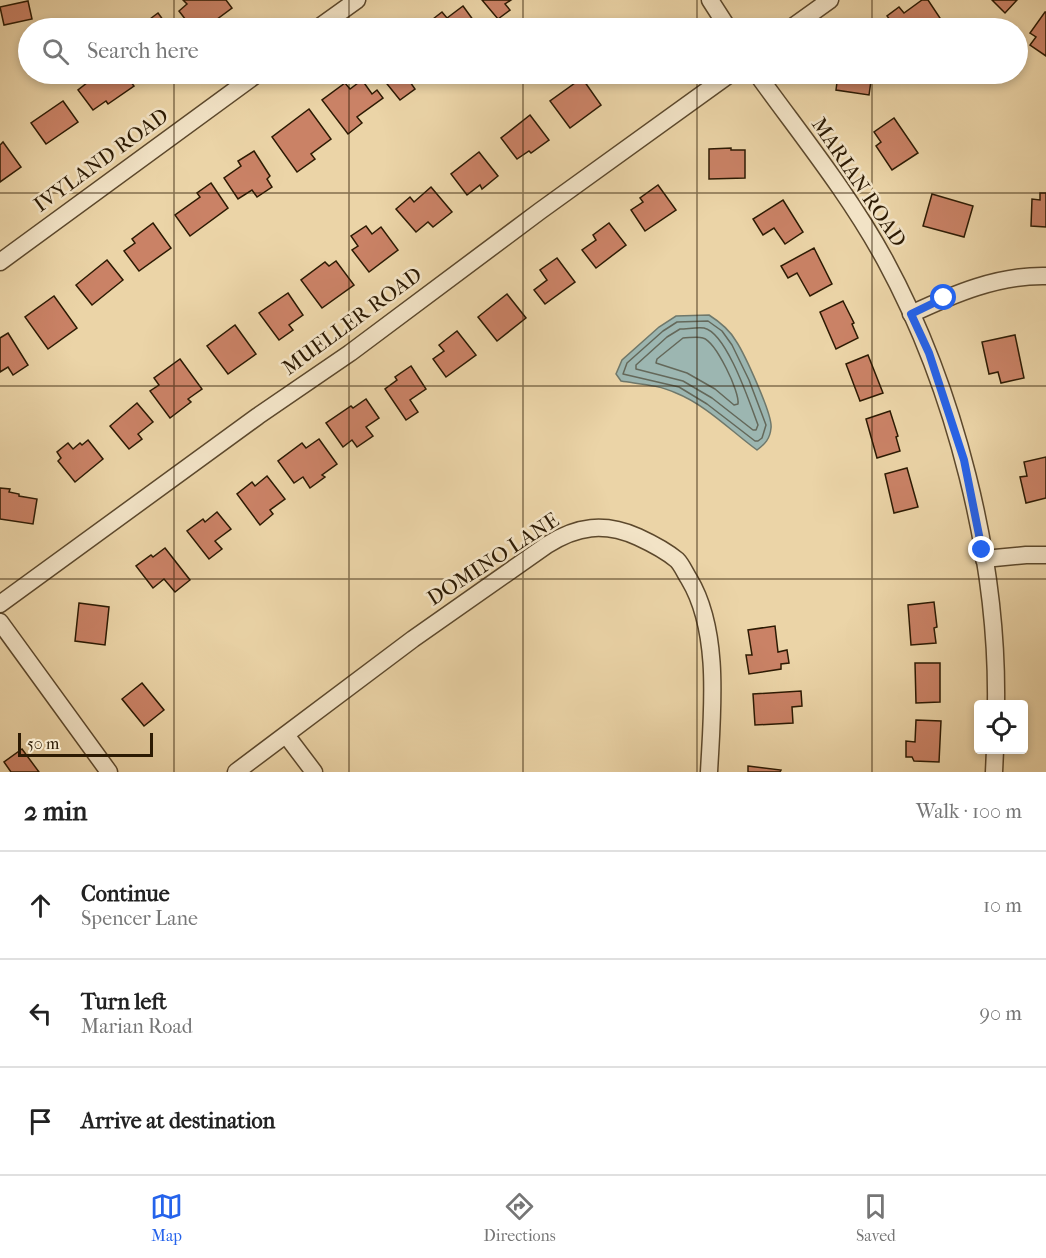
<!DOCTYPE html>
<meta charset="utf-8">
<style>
:root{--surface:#fff;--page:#f6f6f6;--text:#222;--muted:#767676;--line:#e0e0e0;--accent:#2563eb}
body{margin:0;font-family:"IM FELL French Canon",serif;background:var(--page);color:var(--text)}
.controls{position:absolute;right:18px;bottom:18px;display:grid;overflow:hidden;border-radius:6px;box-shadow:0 3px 9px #0003}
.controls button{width:54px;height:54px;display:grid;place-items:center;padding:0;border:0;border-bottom:2px solid var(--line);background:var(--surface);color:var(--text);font:30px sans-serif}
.scale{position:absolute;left:18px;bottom:15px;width:135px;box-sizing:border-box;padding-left:6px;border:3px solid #2c1a03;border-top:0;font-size:16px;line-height:21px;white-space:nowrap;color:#2c1a03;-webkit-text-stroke:4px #f2e3c6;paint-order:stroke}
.stop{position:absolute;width:18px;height:18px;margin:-14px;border:4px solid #2563eb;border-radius:50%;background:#fff}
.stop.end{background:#2563eb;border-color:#fff;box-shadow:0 2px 6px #0008}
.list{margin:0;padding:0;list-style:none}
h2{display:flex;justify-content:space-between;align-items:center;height:78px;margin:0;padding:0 24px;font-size:26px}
h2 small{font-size:20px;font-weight:400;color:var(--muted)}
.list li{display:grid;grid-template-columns:39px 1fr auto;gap:18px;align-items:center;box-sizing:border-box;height:108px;padding:0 24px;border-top:2px solid var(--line)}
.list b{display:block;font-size:22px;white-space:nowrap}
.list p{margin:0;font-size:20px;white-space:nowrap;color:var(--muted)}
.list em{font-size:20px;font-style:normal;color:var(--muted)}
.icon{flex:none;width:33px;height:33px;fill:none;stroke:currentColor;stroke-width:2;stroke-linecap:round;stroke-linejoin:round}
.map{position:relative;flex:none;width:1046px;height:772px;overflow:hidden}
.search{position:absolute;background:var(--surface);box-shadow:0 3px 9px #0003;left:18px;right:18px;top:18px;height:66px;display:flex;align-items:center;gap:15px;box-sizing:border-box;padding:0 21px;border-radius:33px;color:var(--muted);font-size:22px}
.sheet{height:402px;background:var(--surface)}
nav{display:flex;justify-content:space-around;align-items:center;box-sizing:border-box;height:84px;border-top:2px solid var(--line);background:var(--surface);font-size:16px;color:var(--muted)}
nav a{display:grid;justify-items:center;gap:3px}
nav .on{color:var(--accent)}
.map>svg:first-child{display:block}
.water{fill:#9cb6b1;stroke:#6f786b;stroke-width:1.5}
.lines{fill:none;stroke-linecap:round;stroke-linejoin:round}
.shore{stroke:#64685a;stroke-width:1.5}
.building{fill:#ca8266;stroke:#2c1a03;stroke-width:1.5}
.street-casing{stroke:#5c482c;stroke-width:19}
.street{stroke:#f2e3c6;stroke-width:16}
.route{stroke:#2563eb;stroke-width:8}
.grid{fill:none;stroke:#2c1a03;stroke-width:1.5;stroke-opacity:0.55}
.labels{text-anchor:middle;stroke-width:5;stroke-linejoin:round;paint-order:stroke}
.street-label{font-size:21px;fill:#2c1a03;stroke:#f2e3c6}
</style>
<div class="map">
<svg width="1046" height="772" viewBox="0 0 1046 772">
<rect width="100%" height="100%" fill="#ebd4a7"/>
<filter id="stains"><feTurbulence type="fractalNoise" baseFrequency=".00333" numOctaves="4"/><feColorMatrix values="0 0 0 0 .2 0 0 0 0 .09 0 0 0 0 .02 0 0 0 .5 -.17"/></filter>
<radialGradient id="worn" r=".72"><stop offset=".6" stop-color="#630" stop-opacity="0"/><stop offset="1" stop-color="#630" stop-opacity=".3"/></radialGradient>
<path class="water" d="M709 315C720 322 729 329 736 341 744 353 773 415 771 428 770 439 765 444 757 450 731 431 706 405 676 393 659 385 639 384 621 381L616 374 622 360 659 327 676 316Z"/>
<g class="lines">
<g class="shore">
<path d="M708 321 722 331 732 345 749 380 766 425 762 438 758 441H755L707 404 679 387 623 374 627 363 663 331 677 322Z"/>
<path d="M680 329C687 329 697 327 704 328 727 333 750 404 758 425L756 430H753L712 398 683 381 636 369V365L667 337Z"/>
<path d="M683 338C689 338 697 336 703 338 716 342 740 392 738 404L734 405 715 389 687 373 656 363 657 359Z"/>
</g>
</g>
<g class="building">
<path d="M183 0H226L232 8 205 28H192L179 11 187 4Z"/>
<path d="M482 0H511L505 4 510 10 498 19Z"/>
<path d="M922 0H928L940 18 925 28H896L887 16 899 7 904 13Z"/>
<path d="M992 0H1017L1005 13Z"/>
<path d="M28 1 32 19 4 25 0 7Z"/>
<path d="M463 6 479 28H426L424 26 442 12 447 18Z"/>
<path d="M1045 12H1046V56L1030 45 1036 37 1030 33Z"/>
<path d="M158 13 169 28H138Z"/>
<path d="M635 19 659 27 658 28H631Z"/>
<path d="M96 74H114L115 75 125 74 134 86 108 104 106 101 93 110 78 90 97 75Z"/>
<path d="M379 74H416L408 79 415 89 400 100Z"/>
<path d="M838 74H872L869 95 836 90Z"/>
<path d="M582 78 601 105 570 128 550 101Z"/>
<path d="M362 80 372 94 377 90 383 98 357 117 362 123 348 134 322 100 345 83 350 89Z"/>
<path d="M63 101 78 122 46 144 31 123Z"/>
<path d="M309 109 331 139 311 154 315 159 297 172 272 137Z"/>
<path d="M530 115 549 140 531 153 529 151 517 159 501 138Z"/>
<path d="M894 118 918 153 892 170 876 146 881 142 874 132Z"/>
<path d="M3 142 21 167 0 182V145Z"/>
<path d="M731 148V150H745V178L709 179V149Z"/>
<path d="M254 151 270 176 267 179 272 187 257 197 252 190 238 199 224 178 241 166 238 161Z"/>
<path d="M479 152 498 176 482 189 480 185 467 195 451 174Z"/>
<path d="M211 183 228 208 190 236 175 215 200 197 197 193Z"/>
<path d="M658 185 676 210 645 231 631 210 643 202 640 198Z"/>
<path d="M431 187 452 212 433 227 428 222 416 232 396 209 410 197 414 202Z"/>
<path d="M1040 193H1046V227L1031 226 1032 199 1040 200Z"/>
<path d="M932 194 973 206 964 237 923 226Z"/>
<path d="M783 200 803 232 785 244 774 228 763 235 753 219Z"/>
<path d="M153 223 171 248 139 271 124 251 135 243 132 239Z"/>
<path d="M609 223 626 245 596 268 582 250 596 240 593 235Z"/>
<path d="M366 226 372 234 381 227 398 250 369 272 352 250 358 246 351 236Z"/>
<path d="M814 248 832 284 810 296 797 273 788 278 781 266Z"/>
<path d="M557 258 575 282 545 304 534 290 547 280 540 270Z"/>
<path d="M107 260 123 280 92 305 76 285Z"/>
<path d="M336 261 354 285 322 308 301 280 325 262 329 266Z"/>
<path d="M288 293 303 315 289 325 293 330 279 340 259 313Z"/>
<path d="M507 294 526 318 497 341 478 317Z"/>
<path d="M54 296 77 328 48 349 25 317Z"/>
<path d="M843 301 854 323 852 324 858 338 836 349 820 312Z"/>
<path d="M235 325 256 354 228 374 207 346Z"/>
<path d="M457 331 476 355 446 377 433 359 444 351 439 345Z"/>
<path d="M8 333 28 365 13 375 8 367 0 372V338Z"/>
<path d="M1015 335 1024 378 1001 383 998 372 989 374 982 342Z"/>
<path d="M868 355 883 393 860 401 846 364Z"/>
<path d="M180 359 202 389 188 399 191 402 170 418 150 391 159 385 154 378Z"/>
<path d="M411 366 426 389 410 400 418 412 406 420 385 389 397 380 395 377Z"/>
<path d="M366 399 379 418 366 427 373 436 357 447 352 440 343 447 326 423 351 406 353 408Z"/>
<path d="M137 403 153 422 138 434 142 439 129 449 110 426Z"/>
<path d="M890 411 898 436 896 437 900 451 877 458 866 419Z"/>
<path d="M319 439 337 464 322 475 325 477 310 488 303 477 294 483 278 461 302 443 306 448Z"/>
<path d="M88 440 103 459 75 482 58 461 61 458 57 452 68 443 73 449 80 443 82 445Z"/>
<path d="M1046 457V498L1026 503 1020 477 1027 476 1024 462Z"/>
<path d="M907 468 918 507 894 513 885 474Z"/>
<path d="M267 476 285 499 270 510 273 514 260 525 237 494 252 482 255 486Z"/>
<path d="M0 488 10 489 9 492 19 494V496L37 499 33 524 0 519Z"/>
<path d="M217 512 231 529 215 541 222 549 209 559 187 531 203 519 205 522Z"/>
<path d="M165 548 190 580 175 592 164 579 153 588 136 566 151 555 153 557Z"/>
<path d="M934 602 937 627 934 628 936 643 911 645 908 605Z"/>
<path d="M79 603 109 607 105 645 75 641Z"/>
<path d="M775 626 778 652 787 650 789 663 781 664V669L749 674 746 655H752L748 630Z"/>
<path d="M915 663H940V702L916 703Z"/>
<path d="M142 683 164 710 144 726 122 699Z"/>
<path d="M801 691 802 706 792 707 793 723 755 725 753 694Z"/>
<path d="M916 720 941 721 939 762 914 761 912 757H906V741L915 742Z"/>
<path d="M22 749 39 772H11L4 762Z"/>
<path d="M748 766 781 770 780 772H748Z"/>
</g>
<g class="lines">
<g class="street-casing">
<g id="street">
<path d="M710 0 728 28"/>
<path d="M318 28 357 0"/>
<path d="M791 28 830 0"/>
<path d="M757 74C801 135 849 194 885 260 955 389 998 558 996 704"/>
<path d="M0 262 257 74"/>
<path d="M911 314C954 294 998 275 1046 276"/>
<path d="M984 559 1026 555H1046"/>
<path d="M0 604 258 416 350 353 540 211 730 74"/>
<path d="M0 622 109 772"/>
<path d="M286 735 314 772"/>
<path d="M236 772 413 639 547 545C577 526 604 522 638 537 651 543 665 550 677 560 682 565 685 573 689 579 721 632 712 713 709 772"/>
<path d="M994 772 995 750"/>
</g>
</g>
<use href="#street" class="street"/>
</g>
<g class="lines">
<path class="route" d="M944 298 911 314 929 353 964 460 982 550"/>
</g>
<path class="grid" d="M174 0V28M349 0V28M523 0V28M697 0V28M872 0V28M174 74V772M349 74V772M523 74V772M697 74V772M872 74V772M0 193H1046M0 386H1046M0 579H1046"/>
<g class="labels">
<g class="street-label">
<text transform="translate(101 160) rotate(-36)" y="7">IVYLAND ROAD</text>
<text transform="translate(859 182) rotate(56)" y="7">MARIAN ROAD</text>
<text transform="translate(352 321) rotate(-36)" y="7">MUELLER ROAD</text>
<text transform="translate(493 559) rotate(-33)" y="7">DOMINO LANE</text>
</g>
</g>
<rect width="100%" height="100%" filter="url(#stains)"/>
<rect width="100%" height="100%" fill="url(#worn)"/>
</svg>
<div class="controls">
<button><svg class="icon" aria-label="locate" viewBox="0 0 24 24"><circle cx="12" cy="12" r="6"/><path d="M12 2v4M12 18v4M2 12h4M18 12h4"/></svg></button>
</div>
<div class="scale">50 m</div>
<div class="stop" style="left:944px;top:298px"></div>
<div class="stop end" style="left:982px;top:550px"></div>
<div class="search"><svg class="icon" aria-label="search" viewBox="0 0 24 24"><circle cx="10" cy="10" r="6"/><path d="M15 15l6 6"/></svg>Search here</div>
</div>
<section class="sheet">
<h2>2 min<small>Walk · 100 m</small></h2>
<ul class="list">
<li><svg class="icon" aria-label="ahead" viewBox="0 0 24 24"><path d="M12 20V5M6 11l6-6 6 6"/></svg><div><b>Continue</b><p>Spencer Lane</p></div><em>10 m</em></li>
<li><svg class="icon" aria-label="left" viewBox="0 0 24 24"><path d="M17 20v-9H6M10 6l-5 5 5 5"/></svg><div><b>Turn left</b><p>Marian Road</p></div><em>90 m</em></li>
<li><svg class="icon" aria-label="arrive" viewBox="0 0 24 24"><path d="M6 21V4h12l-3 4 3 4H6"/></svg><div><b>Arrive at destination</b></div></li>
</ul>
</section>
<nav>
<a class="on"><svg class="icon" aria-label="map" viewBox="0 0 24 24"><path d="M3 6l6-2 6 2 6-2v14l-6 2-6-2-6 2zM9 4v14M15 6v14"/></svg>Map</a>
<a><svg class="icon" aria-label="directions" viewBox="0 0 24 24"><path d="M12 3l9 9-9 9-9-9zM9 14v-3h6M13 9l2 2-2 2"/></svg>Directions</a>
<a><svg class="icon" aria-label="saved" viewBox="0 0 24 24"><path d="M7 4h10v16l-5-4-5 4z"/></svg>Saved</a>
</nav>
